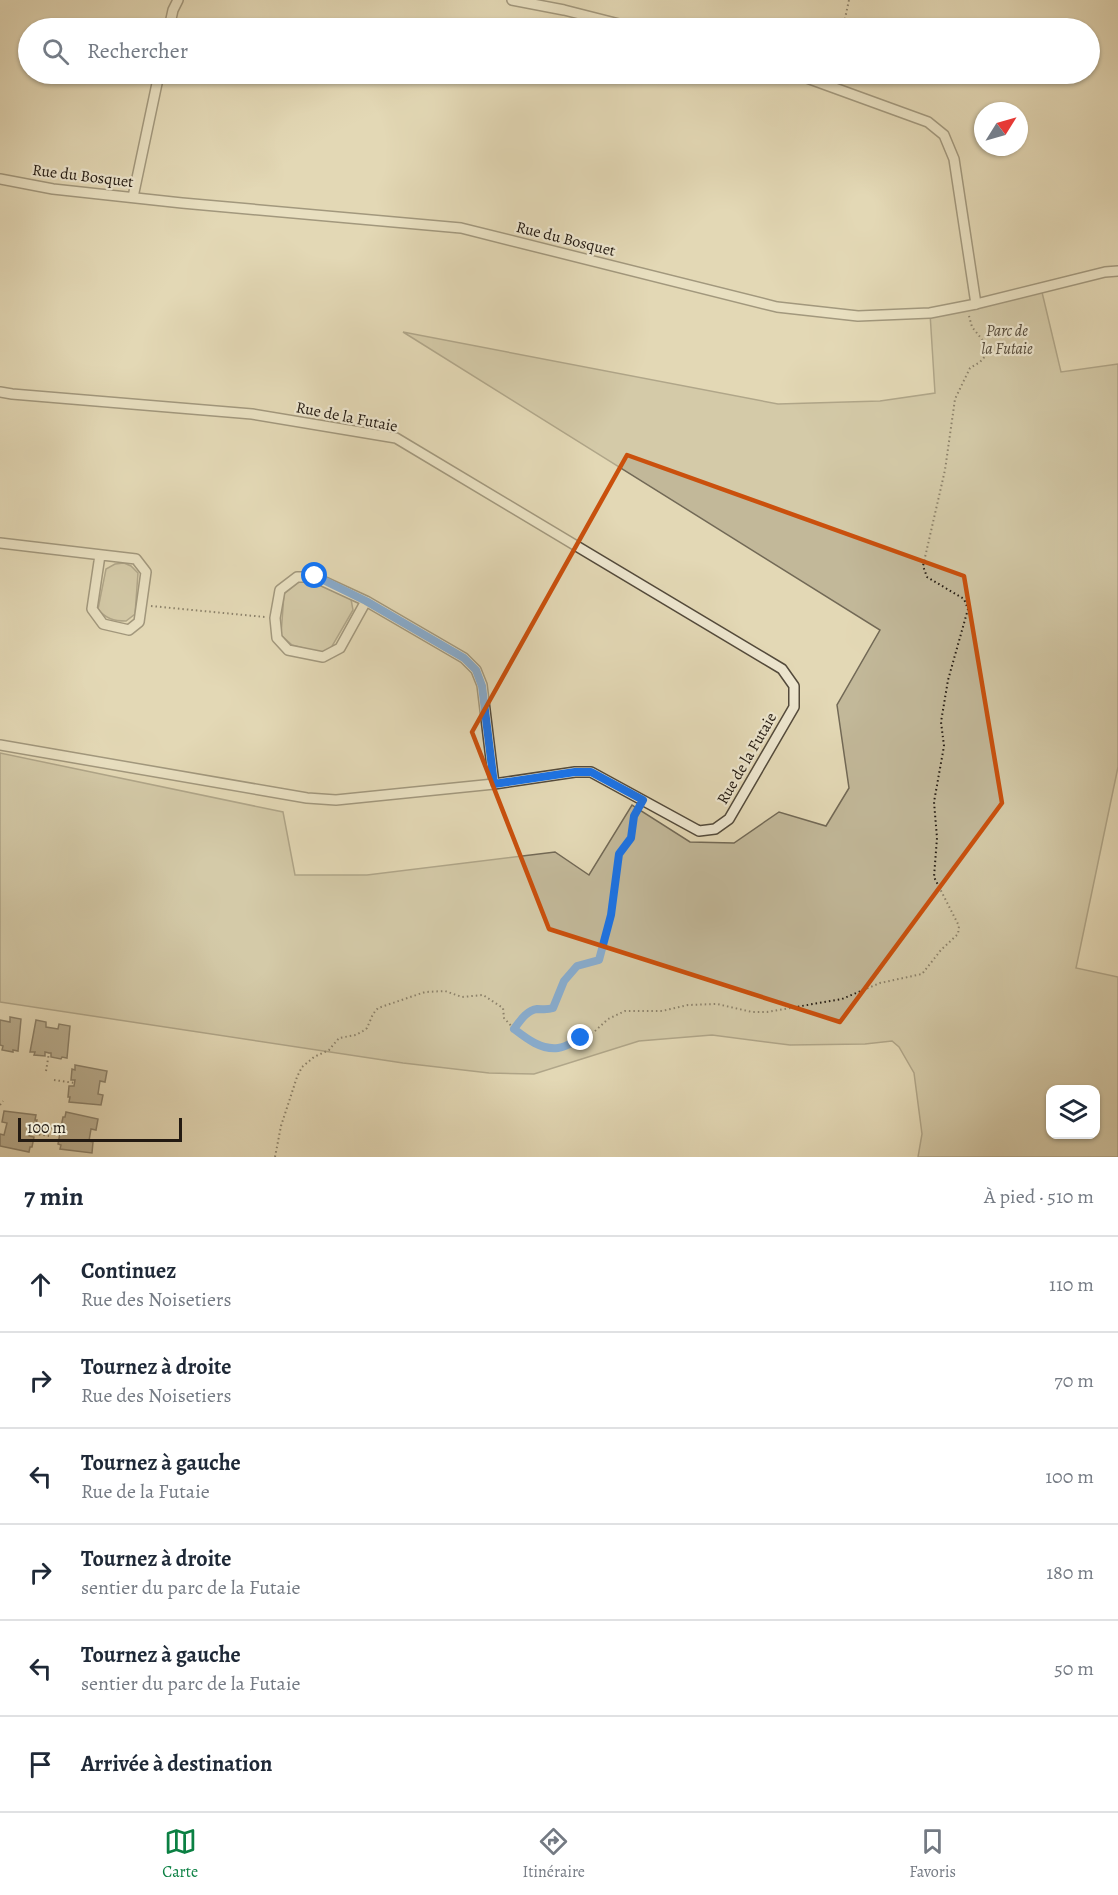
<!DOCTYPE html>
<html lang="fr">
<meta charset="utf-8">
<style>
:root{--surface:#fff;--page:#f6f6f7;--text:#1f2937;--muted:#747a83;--line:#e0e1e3;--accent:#0b8043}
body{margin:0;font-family:Alegreya,serif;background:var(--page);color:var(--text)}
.controls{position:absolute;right:18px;bottom:18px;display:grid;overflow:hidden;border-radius:12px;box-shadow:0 2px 4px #0004}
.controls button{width:54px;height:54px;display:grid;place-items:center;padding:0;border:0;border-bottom:2px solid var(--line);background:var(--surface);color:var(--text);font:30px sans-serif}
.compass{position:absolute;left:974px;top:102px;width:54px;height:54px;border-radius:50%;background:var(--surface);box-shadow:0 2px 4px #0004;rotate:53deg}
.scale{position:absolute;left:18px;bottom:15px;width:164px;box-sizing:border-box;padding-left:6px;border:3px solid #231a12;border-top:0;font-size:16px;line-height:21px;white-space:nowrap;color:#231a12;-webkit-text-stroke:4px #ede6cf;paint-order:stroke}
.stop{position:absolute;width:18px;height:18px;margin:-14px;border:4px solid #1a73e8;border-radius:50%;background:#fff}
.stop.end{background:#1a73e8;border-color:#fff;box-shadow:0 2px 6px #0008}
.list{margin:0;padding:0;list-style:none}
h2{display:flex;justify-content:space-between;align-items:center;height:78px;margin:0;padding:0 24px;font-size:26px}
h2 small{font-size:20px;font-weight:400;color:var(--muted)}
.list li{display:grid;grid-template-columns:39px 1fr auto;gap:18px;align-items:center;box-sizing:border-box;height:96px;padding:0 24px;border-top:2px solid var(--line)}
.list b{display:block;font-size:22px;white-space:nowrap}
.list p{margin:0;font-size:20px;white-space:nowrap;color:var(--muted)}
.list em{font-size:20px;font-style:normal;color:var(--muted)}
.icon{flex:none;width:33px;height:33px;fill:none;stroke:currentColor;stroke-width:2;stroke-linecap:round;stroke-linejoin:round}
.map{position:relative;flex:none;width:1118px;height:1157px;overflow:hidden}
.search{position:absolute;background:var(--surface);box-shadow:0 2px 4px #0004;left:18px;right:18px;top:18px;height:66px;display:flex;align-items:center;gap:15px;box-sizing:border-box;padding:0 21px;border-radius:33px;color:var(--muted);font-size:22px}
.sheet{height:654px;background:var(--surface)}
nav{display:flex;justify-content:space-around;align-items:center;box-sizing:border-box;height:84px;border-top:2px solid var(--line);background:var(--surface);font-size:16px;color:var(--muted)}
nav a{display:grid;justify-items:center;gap:3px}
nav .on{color:var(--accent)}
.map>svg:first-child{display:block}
.green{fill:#c2b899;stroke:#726956;stroke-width:1.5;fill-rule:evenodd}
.building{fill:#877d67;stroke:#231a12;stroke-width:1.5}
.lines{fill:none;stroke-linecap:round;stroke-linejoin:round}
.street-casing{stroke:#534a3b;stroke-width:12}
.path{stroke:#231a12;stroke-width:2;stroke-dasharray:1.5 3;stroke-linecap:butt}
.street{stroke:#ede6cf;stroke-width:9}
.route{stroke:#1a73e8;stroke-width:8}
.marked{fill:none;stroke:#ca500d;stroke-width:4.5;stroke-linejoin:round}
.labels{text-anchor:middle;stroke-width:4.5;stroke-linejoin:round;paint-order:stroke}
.street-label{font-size:16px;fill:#231a12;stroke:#ede6cf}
.park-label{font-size:16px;font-style:italic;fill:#53493a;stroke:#ede6cf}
</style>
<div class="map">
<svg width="1118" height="1157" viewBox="0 0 1118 1157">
<rect width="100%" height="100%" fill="#e3d8b5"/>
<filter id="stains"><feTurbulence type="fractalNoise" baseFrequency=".00333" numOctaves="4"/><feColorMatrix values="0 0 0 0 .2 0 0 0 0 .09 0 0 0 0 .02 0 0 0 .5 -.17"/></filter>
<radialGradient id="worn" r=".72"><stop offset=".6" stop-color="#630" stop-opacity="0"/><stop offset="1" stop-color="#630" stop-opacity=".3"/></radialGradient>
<g class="green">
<path d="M1041 288 1061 372 1118 364V767L1076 968 1118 977V1157H918L922 1134 914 1073 899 1047 892 1041 865 1044 790 1045 712 1035 639 1041 534 1074 489 1073 403 1063 0 1002V753L283 812 295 875H367L555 852 589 875 632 805 690 842 734 843 779 812 826 826 849 788 837 705 880 630 403 332 778 404 880 401 935 393 930 313ZM1050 1090H1096V1134H1050Z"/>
<path d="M124 563 131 566 138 573 135 614 126 621C114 621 106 619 98 609L106 569 115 564Z"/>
<path d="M313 581 351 599 353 610 331 648 322 653 292 645 281 635 284 594 299 582Z"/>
</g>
<g class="building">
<path d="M10 1017 21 1019 18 1051 13 1050V1052L2 1050 3 1046 0 1045V1020L10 1022Z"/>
<path d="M36 1020 46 1022V1027L58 1029 59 1024 70 1026 67 1058 62 1057 61 1059 51 1057V1053H49L45 1052V1056L34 1055 35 1052H30Z"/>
<path d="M75 1065 107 1071 105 1082 100 1081 98 1094 103 1095 101 1105 69 1102 70 1097H68L69 1086H74L75 1080H71L72 1069 75 1070Z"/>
<path d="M4 1111 36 1115 35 1120H37L35 1131 30 1130 29 1136 34 1137 32 1147H30L29 1152 0 1146V1134L4 1135 7 1123 2 1122Z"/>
<path d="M66 1112 98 1119 96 1130 91 1129 89 1141 93 1142 92 1153 60 1149 61 1145 58 1144 60 1133 65 1134 66 1130V1128L61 1127 63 1117H65Z"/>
</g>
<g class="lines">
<g class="street-casing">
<g id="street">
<path d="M512 0 564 10 635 28"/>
<path d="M169 28 173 10 178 0"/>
<path d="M796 74 928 122 944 135 954 159 976 304"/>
<path d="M0 179 53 189 182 203 461 228 777 307 858 316 930 313 976 304 1105 272 1118 271"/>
<path d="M133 197 159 74"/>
<path d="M0 392 12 394 252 414 396 438 782 669 794 686V707L729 819 715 829 699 831 591 772H575L494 784 336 800 307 798 0 745"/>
<path d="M0 543 136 559 146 572 139 622 129 630 103 624 92 609 100 555"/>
<path d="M366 601 340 648 323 657 288 650 277 638 275 618 280 590 297 577H314L366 601 464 658 476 670 482 685 494 784"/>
</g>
</g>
<g class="path">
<path d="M843 28 849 0"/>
<path d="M151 606 265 617"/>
<path d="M514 1029 532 1042 544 1047 559 1048 594 1032 608 1019 625 1011H662L688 1005 717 1004 752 1012H767L842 999 880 983 922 974 941 950 958 934 959 926 934 877 937 838 934 802 944 746 941 722 948 680 968 609 964 599 927 577 923 566 945 470 955 399 970 368 980 362 989 352V348L972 327 969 316"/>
<path d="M46 1071 49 1053"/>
<path d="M54 1080 75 1083"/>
<path d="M0 1105 3 1101"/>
<path d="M50 1128 66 1130"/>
<path d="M30 1133 49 1136"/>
<path d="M275 1157 281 1126 297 1077 302 1067 314 1057 329 1050 339 1038 356 1035 363 1031 367 1028 373 1014 378 1008 425 992 445 991 462 997 483 995 503 1008 504 1018 514 1029C520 1021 527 1009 537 1009 544 1009 547 1010 553 1008L564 981 577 966 599 960 611 915 619 854 631 838 634 816 638 808"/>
</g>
<use href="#street" class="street"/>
</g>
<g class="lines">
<path class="route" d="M315 576 366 601 464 658 476 670 482 686 494 784 575 772H591L643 800 634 816 631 838 619 854 611 915 599 960 577 966 564 981 553 1008C547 1010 544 1009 537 1009 527 1010 520 1021 514 1029 527 1039 541 1050 558 1048 566 1047 574 1041 581 1038"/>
</g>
<path d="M0 0H1118V1157H0ZM627 455 964 576 1002 803 840 1022 549 929 472 732Z" fill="#e3d8b5" fill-opacity=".55" fill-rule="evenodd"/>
<path class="marked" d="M627 455 964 576 1002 803 840 1022 549 929 472 732Z"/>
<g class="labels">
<g class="street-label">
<text transform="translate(83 175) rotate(7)" y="6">Rue du Bosquet</text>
<text transform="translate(566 238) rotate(14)" y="6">Rue du Bosquet</text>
<text transform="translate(347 416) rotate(11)" y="6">Rue de la Futaie</text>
<text transform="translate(746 758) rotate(-60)" y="6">Rue de la Futaie</text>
</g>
<g class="park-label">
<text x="1007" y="336">Parc de<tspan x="1007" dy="18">la Futaie</tspan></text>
</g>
</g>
<rect width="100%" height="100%" filter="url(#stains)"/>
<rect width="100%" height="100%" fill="url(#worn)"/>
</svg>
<div class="controls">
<button><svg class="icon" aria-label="layers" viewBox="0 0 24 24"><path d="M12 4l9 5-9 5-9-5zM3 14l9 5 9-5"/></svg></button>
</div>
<svg class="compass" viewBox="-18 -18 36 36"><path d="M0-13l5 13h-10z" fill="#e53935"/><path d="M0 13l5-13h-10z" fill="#747a83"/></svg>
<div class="scale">100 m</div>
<div class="stop" style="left:315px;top:576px"></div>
<div class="stop end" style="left:581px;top:1038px"></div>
<div class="search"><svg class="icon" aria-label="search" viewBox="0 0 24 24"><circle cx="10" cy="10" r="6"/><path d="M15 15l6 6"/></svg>Rechercher</div>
</div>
<section class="sheet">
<h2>7 min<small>À pied · 510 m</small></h2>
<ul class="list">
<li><svg class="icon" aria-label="ahead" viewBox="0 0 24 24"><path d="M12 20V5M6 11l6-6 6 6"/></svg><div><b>Continuez</b><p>Rue des Noisetiers</p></div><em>110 m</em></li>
<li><svg class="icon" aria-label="right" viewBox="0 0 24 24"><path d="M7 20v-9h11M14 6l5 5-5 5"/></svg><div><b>Tournez à droite</b><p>Rue des Noisetiers</p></div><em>70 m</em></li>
<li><svg class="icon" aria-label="left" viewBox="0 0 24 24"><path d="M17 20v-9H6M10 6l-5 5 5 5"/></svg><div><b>Tournez à gauche</b><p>Rue de la Futaie</p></div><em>100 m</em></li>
<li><svg class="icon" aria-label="right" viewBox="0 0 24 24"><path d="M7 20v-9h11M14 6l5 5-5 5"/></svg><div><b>Tournez à droite</b><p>sentier du parc de la Futaie</p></div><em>180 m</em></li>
<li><svg class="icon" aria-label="left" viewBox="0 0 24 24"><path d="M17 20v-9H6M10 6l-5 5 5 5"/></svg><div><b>Tournez à gauche</b><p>sentier du parc de la Futaie</p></div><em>50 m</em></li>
<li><svg class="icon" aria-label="arrive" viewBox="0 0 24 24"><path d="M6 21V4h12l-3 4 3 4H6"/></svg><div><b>Arrivée à destination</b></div></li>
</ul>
</section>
<nav>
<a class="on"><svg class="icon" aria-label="map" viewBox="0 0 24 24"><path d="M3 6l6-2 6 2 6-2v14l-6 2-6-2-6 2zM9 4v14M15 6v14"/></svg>Carte</a>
<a><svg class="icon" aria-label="directions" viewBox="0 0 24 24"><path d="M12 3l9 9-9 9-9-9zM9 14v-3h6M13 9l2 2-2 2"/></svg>Itinéraire</a>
<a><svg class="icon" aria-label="saved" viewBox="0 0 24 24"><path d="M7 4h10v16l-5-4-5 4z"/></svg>Favoris</a>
</nav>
